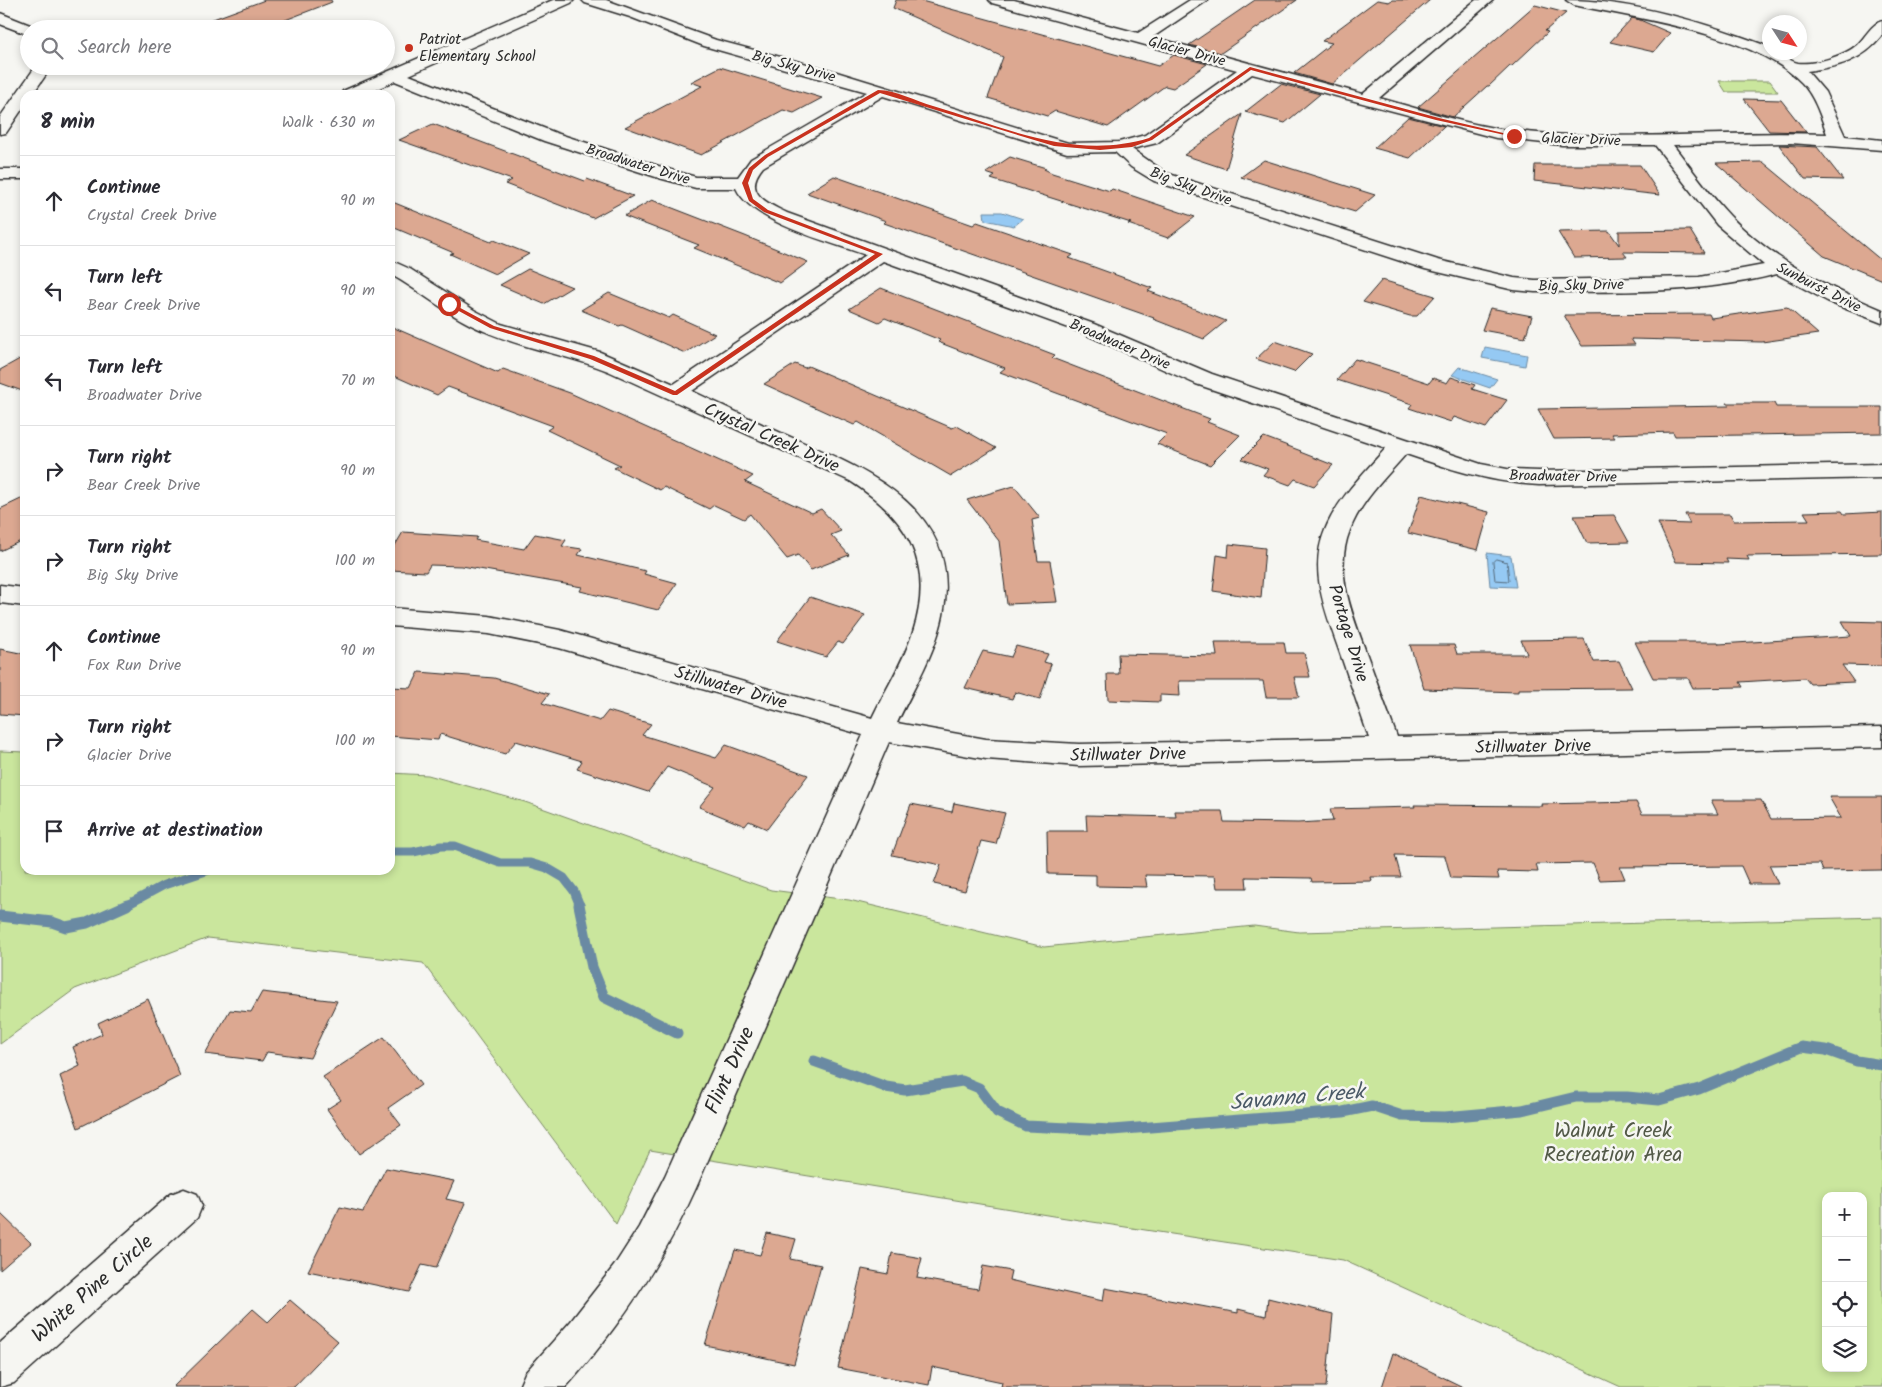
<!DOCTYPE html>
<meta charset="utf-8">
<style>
:root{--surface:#fff;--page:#f7f7f7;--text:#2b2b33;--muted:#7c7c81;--line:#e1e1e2}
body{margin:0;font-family:Kalam,sans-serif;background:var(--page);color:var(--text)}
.controls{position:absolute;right:15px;bottom:15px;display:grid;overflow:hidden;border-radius:10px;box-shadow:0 2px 8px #0003}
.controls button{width:45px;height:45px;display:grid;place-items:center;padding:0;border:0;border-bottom:1px solid var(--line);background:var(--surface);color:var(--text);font:25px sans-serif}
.compass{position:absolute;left:1762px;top:15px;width:45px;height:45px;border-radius:50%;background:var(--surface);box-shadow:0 2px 8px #0003;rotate:126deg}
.stop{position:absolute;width:15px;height:15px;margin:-11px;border:4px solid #c8321e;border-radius:50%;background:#fff}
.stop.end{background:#c8321e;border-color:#fff;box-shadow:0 1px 5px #0008}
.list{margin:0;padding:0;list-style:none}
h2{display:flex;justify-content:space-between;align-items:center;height:65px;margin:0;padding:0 20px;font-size:21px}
h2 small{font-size:16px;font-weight:400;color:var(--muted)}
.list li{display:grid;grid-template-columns:32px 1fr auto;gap:15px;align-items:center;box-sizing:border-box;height:90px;padding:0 20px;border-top:1px solid var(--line)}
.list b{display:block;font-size:19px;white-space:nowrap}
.list p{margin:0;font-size:16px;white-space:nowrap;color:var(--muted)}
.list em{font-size:16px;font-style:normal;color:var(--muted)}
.icon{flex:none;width:28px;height:28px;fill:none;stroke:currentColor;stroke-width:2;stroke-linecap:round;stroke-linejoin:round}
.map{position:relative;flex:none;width:1882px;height:1387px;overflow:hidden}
.search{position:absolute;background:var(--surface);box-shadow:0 2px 8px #0003;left:20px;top:20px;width:375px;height:55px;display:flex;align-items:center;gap:12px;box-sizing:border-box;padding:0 18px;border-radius:28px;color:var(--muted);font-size:19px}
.panel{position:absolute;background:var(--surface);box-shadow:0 2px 8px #0003;left:20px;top:90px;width:375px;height:785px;border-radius:15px}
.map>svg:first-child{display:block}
.green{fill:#cae69d;stroke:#7a8864;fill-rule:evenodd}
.water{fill:#95c9f3;stroke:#6b8aa3}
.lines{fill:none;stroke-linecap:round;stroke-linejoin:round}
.shore{stroke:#556a7b;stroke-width:1}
.stream-far1{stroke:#6b8aa3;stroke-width:9}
.stream{stroke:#6b8aa3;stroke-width:11}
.building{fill:#dca891;stroke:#2b2b2b}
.street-casing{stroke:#2b2b2b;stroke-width:3}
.street{fill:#f6f6f2;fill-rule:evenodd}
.route{fill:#c8321e}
.poi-dot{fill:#c8321e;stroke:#f6f6f2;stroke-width:2}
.labels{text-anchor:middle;stroke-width:5;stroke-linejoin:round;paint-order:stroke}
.far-poi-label{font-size:15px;fill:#2b2b2b;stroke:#f6f6f2;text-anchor:start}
.far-street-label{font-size:15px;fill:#2b2b2b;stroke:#f6f6f2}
.street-label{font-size:18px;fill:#2b2b2b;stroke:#f6f6f2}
.near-street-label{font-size:21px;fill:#2b2b2b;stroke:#f6f6f2}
.near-park-label{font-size:21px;fill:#535a48;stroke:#f6f6f2}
.near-water-label{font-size:22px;font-style:italic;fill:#4b5a67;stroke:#f6f6f2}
</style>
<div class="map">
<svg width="1882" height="1387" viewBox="0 0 1882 1387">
<rect width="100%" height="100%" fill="#f6f6f2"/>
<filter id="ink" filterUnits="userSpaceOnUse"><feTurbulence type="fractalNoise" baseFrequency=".02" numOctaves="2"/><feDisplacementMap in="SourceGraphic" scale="10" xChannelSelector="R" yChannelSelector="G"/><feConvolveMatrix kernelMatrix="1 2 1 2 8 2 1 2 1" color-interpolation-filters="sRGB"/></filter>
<g filter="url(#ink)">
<g class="green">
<path d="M1719 81H1770L1778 92H1726Z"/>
<path d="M0 751 25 752V870H390V773L428 775 525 802 771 890 849 900 1044 947 1254 926 1299 932 1882 917V1387H1621L1343 1260 1053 1216 650 1150 616 1224 423 963 208 938 75 989 0 1044ZM1826 1196H1863V1368H1826Z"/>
</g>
<g class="water">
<path d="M984 212H1002L1023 219 1014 226 985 220Z"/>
<path d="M1485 347 1527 355 1525 366 1482 358Z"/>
<path d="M1459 367 1497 379 1490 388 1452 375Z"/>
<path d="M1487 553 1511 556 1516 587 1490 586Z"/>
</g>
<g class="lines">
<path class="shore" d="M1496 559 1507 562 1509 581 1495 580 1493 562Z"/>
<g class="stream-far1">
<path d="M390 852H413L441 846H455L500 863H530L547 868 564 878 574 891 580 906"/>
<path d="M125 906 164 885 209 870"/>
</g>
<g class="stream">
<path d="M579 905 592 967 604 997 677 1033"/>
<path d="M0 916 52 922 66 927 87 923 127 905"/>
<path d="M814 1061 886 1087 905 1090 962 1081 979 1088 997 1112 1026 1126 1112 1130 1343 1112 1372 1106 1402 1116 1445 1117 1522 1110 1576 1097H1627L1659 1100 1699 1089 1801 1047 1826 1050 1857 1061 1882 1065"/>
</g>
</g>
<g class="building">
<path d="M265 0H331L332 2 262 29H195L194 26Z"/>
<path d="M896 0H918L1158 66 1174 55 1207 64 1173 88 1165 86 1108 127 1055 111 1047 116 988 98 1003 57 893 8Z"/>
<path d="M1255 0H1297L1221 53 1189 45Z"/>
<path d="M1377 0 1389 2 1392 0H1430L1332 84 1294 73 1332 43 1322 41Z"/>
<path d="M1535 5 1566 13 1545 31 1548 32 1512 66H1510L1489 86H1487L1453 117 1418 107Z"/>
<path d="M1632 18 1640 20 1670 33 1654 52 1610 42Z"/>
<path d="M720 67 822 98 794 113 783 110 701 155 625 127 702 86 691 82Z"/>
<path d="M1281 84 1320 94 1285 123 1245 112Z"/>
<path d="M1744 99 1781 100 1806 132 1769 131Z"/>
<path d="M1242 114 1226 169 1184 155Z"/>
<path d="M1408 117 1444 126 1410 158 1374 148Z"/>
<path d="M433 124 585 181 587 179 633 196 593 218 505 184 512 180 399 140Z"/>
<path d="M1779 145 1817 147 1843 180 1805 179Z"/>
<path d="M1010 157 1046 168 1044 169 1052 173 1110 191 1112 189 1195 217 1168 238 1128 224 1131 223 991 179 995 176 986 173Z"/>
<path d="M1264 160 1375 195 1355 212 1241 177Z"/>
<path d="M1763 162 1882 261V280L1824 256 1716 163Z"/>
<path d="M1535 165H1640L1660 195 1534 181Z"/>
<path d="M834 176 973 225 977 222 1073 255 1069 258 1152 288 1148 291 1226 321 1204 339 1153 319 1154 318 884 223 886 221 807 193Z"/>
<path d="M652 200 745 236 808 262 780 283 694 248 699 245 624 216Z"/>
<path d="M390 201 491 242 494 240 529 254 495 274 450 254 454 253 390 226Z"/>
<path d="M1690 230 1704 253 1623 252 1627 257 1574 258 1558 232 1609 231 1619 245V231Z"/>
<path d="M528 269 572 287 544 304 500 285Z"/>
<path d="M1382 280 1435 296 1417 316H1410L1363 302Z"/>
<path d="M881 288 1055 355 1052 358 1210 419 1207 422 1240 435 1210 465 1157 444 1167 434 1000 372 1005 368 938 342 940 340 885 318 879 322 849 309Z"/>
<path d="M609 293 669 318 673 315 715 334 685 353 622 325 619 326 581 310Z"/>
<path d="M1787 307 1818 334 1762 342 1631 339 1635 345 1582 346 1564 315 1709 314 1711 318Z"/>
<path d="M1490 308 1532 316 1525 338 1482 330Z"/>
<path d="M390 326 498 373 503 369 570 393 753 476 745 482 812 513 821 509 841 531 831 535 849 555 811 570 798 555 787 559 750 514 744 519 714 505 709 509 664 487 660 490 614 468 620 465 547 430 553 426 448 387 437 395 390 374Z"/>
<path d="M1275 341 1312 354 1294 372 1256 359Z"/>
<path d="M25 356V392L0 383V370Z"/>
<path d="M1355 359 1429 383 1433 378 1447 383 1451 377 1475 385 1472 389 1507 400 1486 428 1454 417 1451 422 1409 408 1412 404 1337 380Z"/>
<path d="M795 364 805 368 808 366 952 428 957 426 996 448 951 476 858 422 854 425 764 384Z"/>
<path d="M1727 403H1774L1776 407H1882V433L1675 436 1673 432 1612 434 1615 438 1554 439 1538 409 1729 406Z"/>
<path d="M1264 437 1301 451 1300 452 1333 465 1314 486 1295 479 1290 485 1263 475 1268 469 1242 459Z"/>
<path d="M1014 486 1040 518 1032 520 1038 561H1050L1057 602 1007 604 999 541 967 500Z"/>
<path d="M1421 495 1489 512 1478 550 1408 533Z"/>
<path d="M25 497V539L0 551V509Z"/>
<path d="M1842 511 1844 514 1882 512V554L1747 556 1749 560 1726 559 1728 563 1676 562 1658 523 1690 524 1685 514H1730L1734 521 1809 520 1804 512Z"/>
<path d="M1614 515 1629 542 1587 543 1574 516Z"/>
<path d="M403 532 477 537 475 540 524 549 535 534 566 540 562 546 582 549 578 555 646 571 644 574 677 583 658 610 580 591 582 587 462 566 430 565 426 572 390 570V554Z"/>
<path d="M1229 544 1265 548 1261 598 1213 591 1217 555 1228 557Z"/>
<path d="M810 597 865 615 843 644 838 642 826 657 777 641Z"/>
<path d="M1842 621 1882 622V666L1842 665 1854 682 1810 684 1805 678 1740 682 1743 687 1693 688 1688 678H1653L1635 642H1718L1719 644 1851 636Z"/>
<path d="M1584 639 1594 662 1619 661 1632 688 1518 689V692L1424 689 1410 645H1454L1457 654H1527L1521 640Z"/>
<path d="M1215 642H1284L1286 653H1304L1310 677H1294L1299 697H1266L1263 681H1179L1180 696 1160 695V702L1108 700 1107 674H1119L1118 654 1217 656Z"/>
<path d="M1016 646 1048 654 1044 662 1051 664 1040 699 1015 692 1012 699 965 688 983 651 1011 657Z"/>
<path d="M0 649 25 654V716L0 714Z"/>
<path d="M419 672 494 678 549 694 542 703 600 721 608 711 651 724 642 735 716 758 726 745 808 775 767 829 749 821 745 826 699 807 715 787 667 767 648 792 577 769 582 761 516 741 505 754 440 734 438 740 390 736V687L411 688Z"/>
<path d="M1829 797H1882V870L1823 871 1820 864 1769 865 1778 884H1749L1741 866 1620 867 1625 879 1600 880 1593 863 1536 864 1538 872 1497 871 1499 879 1451 878 1445 856 1395 855 1401 877H1371L1372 881 1312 882 1311 878 1246 877 1247 888H1217L1215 876 1145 875 1147 887 1096 886V875L1048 874 1047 831H1087L1086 815 1176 817 1175 811H1222L1224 822 1298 823 1333 821 1330 809 1415 807 1414 805 1542 806 1541 804 1636 802 1642 814H1718L1711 800H1761L1771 819 1841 818Z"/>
<path d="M954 803 1005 813 996 844 981 841 965 891 934 884 941 865 892 855 911 804 952 812Z"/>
<path d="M262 992 337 1001 310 1058 267 1052 262 1061 205 1054 230 1010 251 1012Z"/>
<path d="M148 999 180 1076 78 1128 60 1076 80 1066 73 1047 102 1034 98 1023Z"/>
<path d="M384 1037 421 1085 388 1108 401 1125 359 1154 327 1109 341 1100 323 1077Z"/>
<path d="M386 1168 454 1181 446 1199 465 1203 436 1268 422 1265 409 1292 308 1271 340 1207 363 1212Z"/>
<path d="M0 1213 31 1243 0 1270Z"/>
<path d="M767 1233 796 1239 790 1259 821 1265 794 1364 705 1345 735 1250 760 1255Z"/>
<path d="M892 1253 922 1258 917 1278 978 1289 983 1266 1011 1271 1009 1280 1103 1301 1105 1288 1238 1313V1309L1266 1316 1268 1298 1333 1314 1326 1387H1001L1002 1382 932 1367 929 1385 838 1368 862 1269 888 1274Z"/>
<path d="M290 1300 338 1341 294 1387H173L253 1309 268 1322Z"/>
<path d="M1393 1353 1463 1387H1382Z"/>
</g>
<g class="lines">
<g class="street-casing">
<g id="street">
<path d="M553 0H574L571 3 409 75 556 133 671 170 696 177H738L751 159 867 92 704 46 630 17 585 3 582 0H606L716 40 830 70 1068 143 1119 142 1145 135 1237 70 992 3 989 0H1014L1138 33 1190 0H1208L1153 37 1363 94 1476 0H1493L1379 98C1424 110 1469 126 1516 131 1619 142 1723 130 1827 134 1821 117 1815 97 1802 83 1754 34 1640 19 1574 5L1566 0C1632 0 1706 23 1767 46L1770 48V52C1781 52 1788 61 1798 63 1815 65 1844 56 1857 45 1865 38 1871 24 1882 21V36C1862 61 1838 67 1807 71L1825 92 1845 136 1882 140V150L1791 143 1673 145C1692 169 1709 194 1730 216 1772 260 1827 287 1882 310V323L1831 303 1777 274C1698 295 1616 291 1535 292L1514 290 1425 269 1154 181 1131 167 1115 152 1067 153 883 96 763 167C742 192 766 203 787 213L1094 324 1212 374 1481 464 1512 470 1539 471 1882 464V478L1539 485C1492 483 1450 469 1406 454 1385 478 1361 501 1350 530 1333 573 1353 615 1367 655 1377 683 1387 710 1397 737L1882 727V747L1079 766 986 759 889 742 696 1188C663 1262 620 1326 566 1387H519L525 1373 571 1321 614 1266 639 1227 665 1176 863 735 559 648 489 634 390 626V608L489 616 560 630 872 718C885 690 904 661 913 632 935 563 908 518 850 481L608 371C568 355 524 349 484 331 450 317 422 292 390 274V260L410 269 474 310 501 324 600 352 674 384 866 255C831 242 752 223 736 188H696L659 178 544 141 395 81 363 95H341L343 91ZM1252 74 1496 138 1562 145H1655L1717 225 1764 265 1699 277 1535 280 1514 278 1438 260 1166 173 1132 149 1157 143ZM883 261 1080 332 1196 384 1386 448C1364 473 1338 498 1325 530 1307 573 1328 617 1342 659 1351 685 1360 712 1369 738L1079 744 986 739 897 723C913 689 936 652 943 615 964 509 867 470 788 436 756 422 724 406 692 391Z"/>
<path d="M0 13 35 27 36 29H29V35L0 24Z"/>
<path d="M36 66H52L32 95H25V105L6 133 0 134V117Z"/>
<rect x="0" y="169" width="25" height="10"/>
<path d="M0 585 25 588V606L0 603Z"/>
<path d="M184 1189 197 1194 202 1206 197 1218 14 1383 0 1387V1343L171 1194Z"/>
</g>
</g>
<use href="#street" class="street"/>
</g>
</g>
<path class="route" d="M1250 67 1439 118 1516 136 1514 137 1436 120 1251 70 1152 140 1132 147 1100 150 1054 146 880 93 768 157 753 170 748 183 753 199 768 210 883 254 677 395H673L590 359 490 328 446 304 451 303 494 326 594 356 675 391 875 254 764 212 749 201 742 183 749 168 765 155 878 90C895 90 916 101 933 106 1003 127 1075 161 1149 138Z"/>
<circle class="poi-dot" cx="409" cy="48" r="5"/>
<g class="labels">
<g class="far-poi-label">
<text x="419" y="44">Patriot<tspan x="419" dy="17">Elementary School</tspan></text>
</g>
<g class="far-street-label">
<text transform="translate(1187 51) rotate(15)" y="5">Glacier Drive</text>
<text transform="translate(794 66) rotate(15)" y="5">Big Sky Drive</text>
<text transform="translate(1581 139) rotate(2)" y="5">Glacier Drive</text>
<text transform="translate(638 164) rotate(17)" y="5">Broadwater Drive</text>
<text transform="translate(1191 186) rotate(20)" y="5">Big Sky Drive</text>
<text transform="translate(1581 285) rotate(-1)" y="5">Big Sky Drive</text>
<text transform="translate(1819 287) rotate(27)" y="5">Sunburst Drive</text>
<text transform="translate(1120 344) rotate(23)" y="5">Broadwater Drive</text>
<text transform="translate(1563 476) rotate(1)" y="5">Broadwater Drive</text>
</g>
<g class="street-label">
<text transform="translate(772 437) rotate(24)" y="6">Crystal Creek Drive</text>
<text transform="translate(1349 633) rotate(73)" y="6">Portage Drive</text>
<text transform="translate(731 687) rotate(16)" y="6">Stillwater Drive</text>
<text transform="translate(1533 746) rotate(-1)" y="6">Stillwater Drive</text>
<text transform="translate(1128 754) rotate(-1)" y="6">Stillwater Drive</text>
</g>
<g class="near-street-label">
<text transform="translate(729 1070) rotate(-66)" y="7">Flint Drive</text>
<text transform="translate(92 1288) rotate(-41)" y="7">White Pine Circle</text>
</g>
<g class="near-park-label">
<text x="1613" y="1137">Walnut Creek<tspan x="1613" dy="24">Recreation Area</tspan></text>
</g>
<g class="near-water-label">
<text transform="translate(1297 1096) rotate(-5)" y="8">Savanna Creek</text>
</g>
</g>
</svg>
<div class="controls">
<button>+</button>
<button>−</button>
<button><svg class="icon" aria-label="locate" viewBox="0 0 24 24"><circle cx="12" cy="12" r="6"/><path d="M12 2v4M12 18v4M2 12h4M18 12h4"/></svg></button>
<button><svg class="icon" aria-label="layers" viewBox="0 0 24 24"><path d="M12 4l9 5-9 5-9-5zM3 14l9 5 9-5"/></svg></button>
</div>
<svg class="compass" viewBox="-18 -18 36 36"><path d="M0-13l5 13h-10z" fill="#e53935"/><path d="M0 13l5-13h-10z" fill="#7c7c81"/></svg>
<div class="stop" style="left:449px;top:304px"></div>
<div class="stop end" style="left:1514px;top:136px"></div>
<div class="search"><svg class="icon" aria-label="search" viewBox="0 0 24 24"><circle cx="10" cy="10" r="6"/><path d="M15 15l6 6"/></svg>Search here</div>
<section class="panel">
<h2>8 min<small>Walk · 630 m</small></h2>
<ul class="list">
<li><svg class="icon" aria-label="ahead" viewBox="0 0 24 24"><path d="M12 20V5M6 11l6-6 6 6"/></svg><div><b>Continue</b><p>Crystal Creek Drive</p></div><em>90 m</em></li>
<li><svg class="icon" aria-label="left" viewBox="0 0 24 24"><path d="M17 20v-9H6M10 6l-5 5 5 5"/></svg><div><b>Turn left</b><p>Bear Creek Drive</p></div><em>90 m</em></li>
<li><svg class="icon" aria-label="left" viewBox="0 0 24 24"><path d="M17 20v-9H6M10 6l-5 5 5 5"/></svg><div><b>Turn left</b><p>Broadwater Drive</p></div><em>70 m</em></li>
<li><svg class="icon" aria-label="right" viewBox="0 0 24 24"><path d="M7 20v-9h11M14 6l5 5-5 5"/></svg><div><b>Turn right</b><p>Bear Creek Drive</p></div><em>90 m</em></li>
<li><svg class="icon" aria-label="right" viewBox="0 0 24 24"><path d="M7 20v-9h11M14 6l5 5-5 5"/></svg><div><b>Turn right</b><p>Big Sky Drive</p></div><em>100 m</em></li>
<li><svg class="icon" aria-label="ahead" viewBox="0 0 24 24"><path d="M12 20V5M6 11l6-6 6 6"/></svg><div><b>Continue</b><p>Fox Run Drive</p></div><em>90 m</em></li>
<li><svg class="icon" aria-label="right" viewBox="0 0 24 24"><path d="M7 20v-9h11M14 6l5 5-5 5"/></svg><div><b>Turn right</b><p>Glacier Drive</p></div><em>100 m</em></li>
<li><svg class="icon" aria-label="arrive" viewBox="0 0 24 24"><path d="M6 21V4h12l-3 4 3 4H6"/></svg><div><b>Arrive at destination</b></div></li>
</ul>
</section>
</div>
